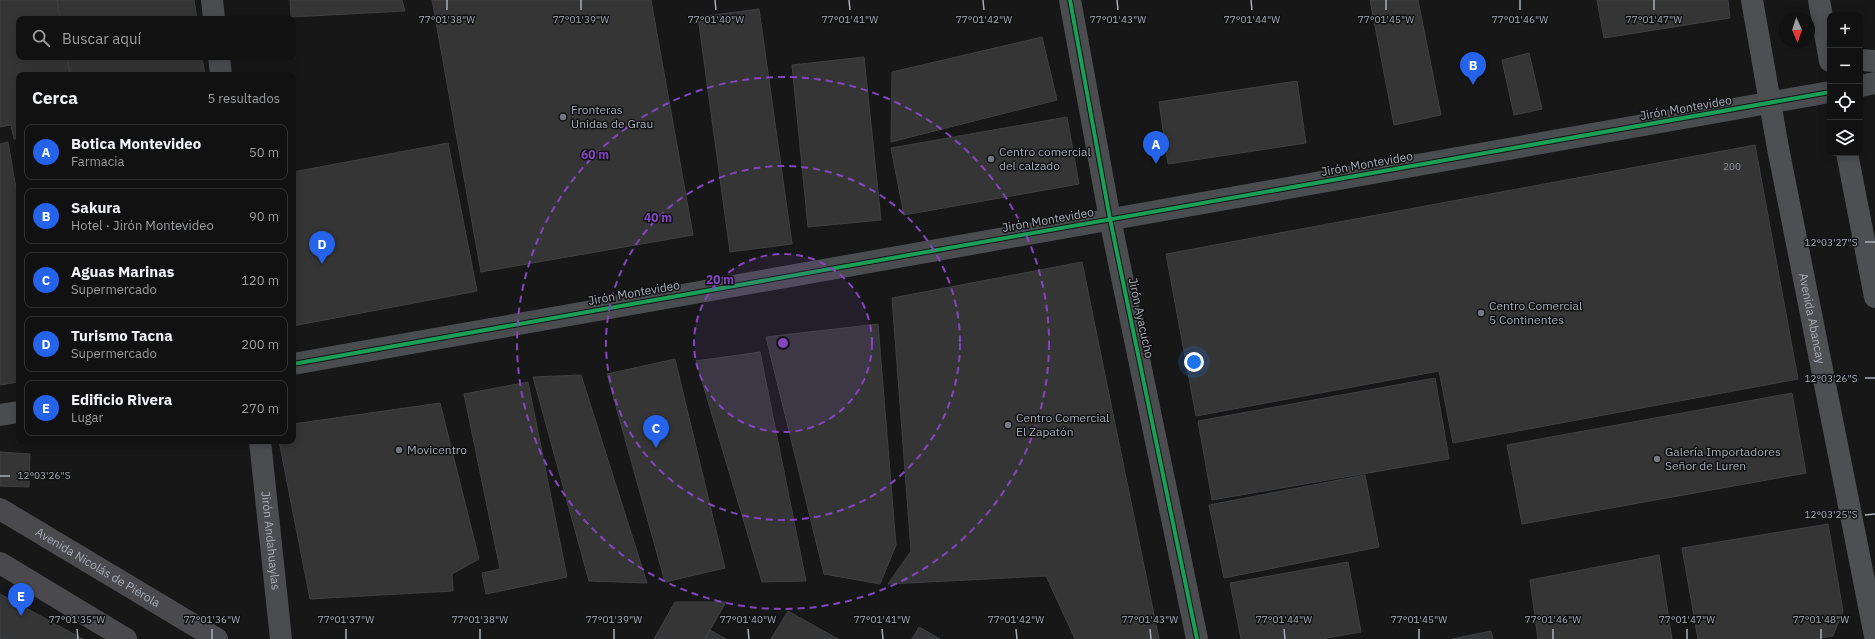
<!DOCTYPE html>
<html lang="es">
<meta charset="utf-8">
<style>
:root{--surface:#111;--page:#1e1f1f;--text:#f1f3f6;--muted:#9c9d9f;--line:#303131;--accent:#2563eb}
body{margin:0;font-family:"IBM Plex Sans",sans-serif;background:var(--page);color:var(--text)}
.controls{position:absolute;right:12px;top:12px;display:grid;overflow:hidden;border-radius:8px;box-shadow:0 2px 10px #0003}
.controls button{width:36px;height:36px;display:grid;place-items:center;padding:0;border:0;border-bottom:1px solid var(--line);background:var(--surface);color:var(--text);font:20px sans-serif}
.compass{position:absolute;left:1779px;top:12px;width:36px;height:36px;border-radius:50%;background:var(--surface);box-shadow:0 2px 10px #0003;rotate:177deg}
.you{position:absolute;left:1194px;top:362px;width:14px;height:14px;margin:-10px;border:3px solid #fff;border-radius:50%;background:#1a73e8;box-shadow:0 0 0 6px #1a73e833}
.badge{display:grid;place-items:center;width:26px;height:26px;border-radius:50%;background:var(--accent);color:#fff;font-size:13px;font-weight:700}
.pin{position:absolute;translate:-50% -33px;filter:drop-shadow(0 1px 2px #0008)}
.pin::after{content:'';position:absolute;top:21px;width:14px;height:12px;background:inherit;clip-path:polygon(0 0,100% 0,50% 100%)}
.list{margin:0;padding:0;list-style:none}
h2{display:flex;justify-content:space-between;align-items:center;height:52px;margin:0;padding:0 16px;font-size:17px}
h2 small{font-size:13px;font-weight:400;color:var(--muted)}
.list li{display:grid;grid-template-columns:26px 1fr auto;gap:12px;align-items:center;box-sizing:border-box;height:56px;margin:0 8px 8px;padding:0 8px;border:1px solid var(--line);border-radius:8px}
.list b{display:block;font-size:15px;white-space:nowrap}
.list p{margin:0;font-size:13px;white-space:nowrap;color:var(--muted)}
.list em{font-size:13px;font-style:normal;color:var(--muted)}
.icon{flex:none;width:22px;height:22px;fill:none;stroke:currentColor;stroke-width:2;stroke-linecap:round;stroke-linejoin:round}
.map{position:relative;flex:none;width:1875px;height:639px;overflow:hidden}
.search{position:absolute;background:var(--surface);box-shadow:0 2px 10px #0003;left:16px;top:16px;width:280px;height:44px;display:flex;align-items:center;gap:10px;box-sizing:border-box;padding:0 14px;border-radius:8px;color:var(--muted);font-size:15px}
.panel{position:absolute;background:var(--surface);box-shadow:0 2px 10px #0003;left:16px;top:72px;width:280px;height:372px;border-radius:8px}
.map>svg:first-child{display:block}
.building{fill:#353536;stroke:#3f4043}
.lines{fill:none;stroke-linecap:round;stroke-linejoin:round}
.minor{stroke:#4b4c50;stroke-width:22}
.tertiary{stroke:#4b4c50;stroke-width:22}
.secondary{stroke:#4a4a4e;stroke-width:22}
.primary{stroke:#4d4f52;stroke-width:22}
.cycleway-casing{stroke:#111113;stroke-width:6}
.cycleway{stroke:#1a9f57;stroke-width:4}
.ticks{fill:none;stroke:#a8adb8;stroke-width:1.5}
.ring{fill:none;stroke:#8446be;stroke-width:2;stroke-dasharray:7 5}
.poi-dot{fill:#757880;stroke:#111113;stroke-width:1.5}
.labels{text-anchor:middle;stroke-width:3;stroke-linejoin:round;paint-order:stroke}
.number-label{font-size:10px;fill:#8b8f98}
.street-label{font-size:12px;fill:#a8adb8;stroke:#111113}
.poi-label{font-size:12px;fill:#a8adb8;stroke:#111113;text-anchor:start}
.ticks-label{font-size:10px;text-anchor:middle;fill:#a8adb8;stroke:#111113;stroke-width:3;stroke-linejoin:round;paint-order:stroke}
.centre{fill:#8446be;stroke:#111113;stroke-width:2}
.ring-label{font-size:12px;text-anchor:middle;font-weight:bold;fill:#8446be;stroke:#111113;stroke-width:3;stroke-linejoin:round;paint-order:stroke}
</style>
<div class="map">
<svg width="1875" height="639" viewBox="0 0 1875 639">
<rect width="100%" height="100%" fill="#171717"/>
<g class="building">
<path d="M0 0H57L60 19H19V57H67L70 75H19V139H14L11 125 0 127Z"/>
<path d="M57 0H194L197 19H60Z"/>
<path d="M290 0H402L405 11 291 17Z"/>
<path d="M432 0H651L693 235 481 272Z"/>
<path d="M1370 0H1418L1441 115 1394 125Z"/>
<path d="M1597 0H1728L1730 18 1604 38Z"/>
<path d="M759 9 792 244 730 252 698 17Z"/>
<path d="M1042 37 1057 100 891 142 892 72Z"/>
<path d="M1529 53 1542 109 1514 115 1502 60Z"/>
<path d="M67 57H202L205 75H70Z"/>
<path d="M864 57 881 220 808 227 792 65Z"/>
<path d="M1297 81 1306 143 1168 164 1159 102Z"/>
<path d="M1067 117 1079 184 904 215 891 148Z"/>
<path d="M8 142 19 206V382L0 385V144Z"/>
<path d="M448 143 477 291 293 326V172Z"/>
<path d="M1755 145 1798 379 1453 443 1439 371 1196 416 1166 254Z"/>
<path d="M1082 262 1159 639H1075L1046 576 888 584 911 551 892 298Z"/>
<path d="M878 324 896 545 880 584 824 574 766 337Z"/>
<path d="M760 352 806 581 762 582 696 361Z"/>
<path d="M675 359 725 568 665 582 607 374Z"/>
<path d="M581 375 647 583 589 581 533 377Z"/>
<path d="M1435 378 1449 459 1212 500 1198 421Z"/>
<path d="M528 382 567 577 486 594 482 573 500 569 464 394Z"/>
<path d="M1792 393 1806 473 1522 524 1507 445Z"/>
<path d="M440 403 479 559 452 574 453 591 310 599 279 441H293V424Z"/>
<path d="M0 452 30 454 29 487 0 486Z"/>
<path d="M1365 475 1379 547 1224 578 1209 505Z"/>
<path d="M1828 524 1843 611 1833 636 1814 639H1698L1682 548Z"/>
<path d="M1659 555 1672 639H1538L1530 580Z"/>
<path d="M1348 562 1361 632 1321 639H1241L1230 583Z"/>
<path d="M0 594 83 639H0Z"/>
<path d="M675 602H726L705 639H654Z"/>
<path d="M788 611 838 639H771Z"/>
<path d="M919 627 940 639H912Z"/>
<path d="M710 630 726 639H705Z"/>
<path d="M1491 631 1493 639H1452Z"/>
</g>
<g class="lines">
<g class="minor">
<path d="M212 0 214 19"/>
<path d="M219 57 221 75"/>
<path d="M1860 86 1875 83"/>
<path d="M293 364 1830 92"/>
<path d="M0 415 19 412"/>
<path id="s1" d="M260 441 281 639"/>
</g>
<path class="tertiary" d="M1070 0 1110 219 1197 639"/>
<g class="secondary">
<path id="s2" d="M0 509 217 639"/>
<path d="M0 563 126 639"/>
</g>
<g class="primary">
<path id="s3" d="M1752 0 1778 148 1875 636"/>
<path d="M1819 0 1830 61"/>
<path d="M1860 60 1875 61"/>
<path d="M1847 153 1875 297"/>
</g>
<g class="cycleway-casing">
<g id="cycleway">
<path d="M1070 0 1110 219 1197 639"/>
<path d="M293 364 1830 92"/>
</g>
</g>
<use href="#cycleway" class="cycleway"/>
</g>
<path class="ticks" d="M447 0V10M581 0V10M715 0 716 10M849 0 850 10M983 0 984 10M1117 0 1118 10M1251 0 1252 10M1386 0V10M1520 0V10M1654 0V10M1865 242H1875M1865 378H1875M0 476H10M1865 515 1875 514M77 629 78 639M212 629V639M346 629V639M480 629V639M614 629V639M748 629 749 639M882 629 883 639M1016 629 1017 639M1150 629 1151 639M1284 629 1285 639M1419 629V639M1553 629V639M1687 629V639M1821 629V639"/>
<circle cx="783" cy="343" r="89" fill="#8446be" fill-opacity=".12"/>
<g class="ring">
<circle cx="783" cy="343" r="89"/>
<circle cx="783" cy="343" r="177"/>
<circle cx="783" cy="343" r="266"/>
</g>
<g class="poi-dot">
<circle cx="563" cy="117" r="4"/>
<circle cx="991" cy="159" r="4"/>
<circle cx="1481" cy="313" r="4"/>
<circle cx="1008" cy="425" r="4"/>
<circle cx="399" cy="450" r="4"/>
<circle cx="1657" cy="459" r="4"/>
</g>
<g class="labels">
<g class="number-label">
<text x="1732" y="170">200</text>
</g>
<g class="street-label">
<text transform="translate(1686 108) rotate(-10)" y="4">Jirón Montevideo</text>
<text transform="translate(1367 164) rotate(-10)" y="4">Jirón Montevideo</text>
<text transform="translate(1048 220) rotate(-10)" y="4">Jirón Montevideo</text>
<text transform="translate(634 293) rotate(-10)" y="4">Jirón Montevideo</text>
<text transform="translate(1141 318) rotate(78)" y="4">Jirón Ayacucho</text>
<text dy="4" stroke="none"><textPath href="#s3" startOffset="324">Avenida Abancay</textPath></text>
<text dy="4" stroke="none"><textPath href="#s1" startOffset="100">Jirón Andahuaylas</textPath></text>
<text dy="4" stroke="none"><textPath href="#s2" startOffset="114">Avenida Nicolás de Piérola</textPath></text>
</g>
<g class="poi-label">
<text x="571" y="114">Fronteras<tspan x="571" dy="14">Unidas de Grau</tspan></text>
<text x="999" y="156">Centro comercial<tspan x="999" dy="14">del calzado</tspan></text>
<text x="1489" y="310">Centro Comercial<tspan x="1489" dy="14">5 Continentes</tspan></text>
<text x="1016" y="422">Centro Comercial<tspan x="1016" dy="14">El Zapatón</tspan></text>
<text x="407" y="454">Movicentro</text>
<text x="1665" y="456">Galería Importadores<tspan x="1665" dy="14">Señor de Luren</tspan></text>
</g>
</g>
<g class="ticks-label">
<text x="447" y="23">77°01'38"W</text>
<text x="581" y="23">77°01'39"W</text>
<text x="716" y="23">77°01'40"W</text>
<text x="850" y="23">77°01'41"W</text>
<text x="984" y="23">77°01'42"W</text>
<text x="1118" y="23">77°01'43"W</text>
<text x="1252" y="23">77°01'44"W</text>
<text x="1386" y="23">77°01'45"W</text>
<text x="1520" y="23">77°01'46"W</text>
<text x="1654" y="23">77°01'47"W</text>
<text x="1831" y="246">12°03'27"S</text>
<text x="1831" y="382">12°03'26"S</text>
<text x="44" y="479">12°03'26"S</text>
<text x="1831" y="518">12°03'25"S</text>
<text x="77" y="623">77°01'35"W</text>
<text x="212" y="623">77°01'36"W</text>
<text x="346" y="623">77°01'37"W</text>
<text x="480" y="623">77°01'38"W</text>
<text x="614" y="623">77°01'39"W</text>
<text x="748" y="623">77°01'40"W</text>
<text x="882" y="623">77°01'41"W</text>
<text x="1016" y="623">77°01'42"W</text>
<text x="1150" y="623">77°01'43"W</text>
<text x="1284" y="623">77°01'44"W</text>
<text x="1419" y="623">77°01'45"W</text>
<text x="1553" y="623">77°01'46"W</text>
<text x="1687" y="623">77°01'47"W</text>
<text x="1821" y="623">77°01'48"W</text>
</g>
<circle cx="783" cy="343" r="6" class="centre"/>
<g class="ring-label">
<text x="595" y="159">60 m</text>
<text x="658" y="222">40 m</text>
<text x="720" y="284">20 m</text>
</g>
</svg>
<div class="controls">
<button>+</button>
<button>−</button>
<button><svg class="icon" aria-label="locate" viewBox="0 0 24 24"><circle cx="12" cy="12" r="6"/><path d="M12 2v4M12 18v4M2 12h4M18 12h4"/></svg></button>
<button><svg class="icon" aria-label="layers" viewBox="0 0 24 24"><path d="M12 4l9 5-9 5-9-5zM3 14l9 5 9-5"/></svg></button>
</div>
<svg class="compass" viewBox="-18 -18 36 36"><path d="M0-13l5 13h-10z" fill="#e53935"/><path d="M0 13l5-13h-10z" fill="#9c9d9f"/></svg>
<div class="you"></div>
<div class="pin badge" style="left:1156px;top:164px">A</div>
<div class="pin badge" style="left:1473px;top:85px">B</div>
<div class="pin badge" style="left:656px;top:448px">C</div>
<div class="pin badge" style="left:322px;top:264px">D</div>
<div class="pin badge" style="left:21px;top:616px">E</div>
<div class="search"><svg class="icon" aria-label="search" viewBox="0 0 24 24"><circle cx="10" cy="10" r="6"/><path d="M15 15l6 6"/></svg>Buscar aquí</div>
<section class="panel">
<h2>Cerca<small>5 resultados</small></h2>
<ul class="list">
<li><span class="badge">A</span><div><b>Botica Montevideo</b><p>Farmacia</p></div><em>50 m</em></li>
<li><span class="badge">B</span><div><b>Sakura</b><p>Hotel · Jirón Montevideo</p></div><em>90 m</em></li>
<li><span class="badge">C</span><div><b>Aguas Marinas</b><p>Supermercado</p></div><em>120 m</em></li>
<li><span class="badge">D</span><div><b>Turismo Tacna</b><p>Supermercado</p></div><em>200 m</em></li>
<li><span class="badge">E</span><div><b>Edificio Rivera</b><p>Lugar</p></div><em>270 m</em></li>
</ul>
</section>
</div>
